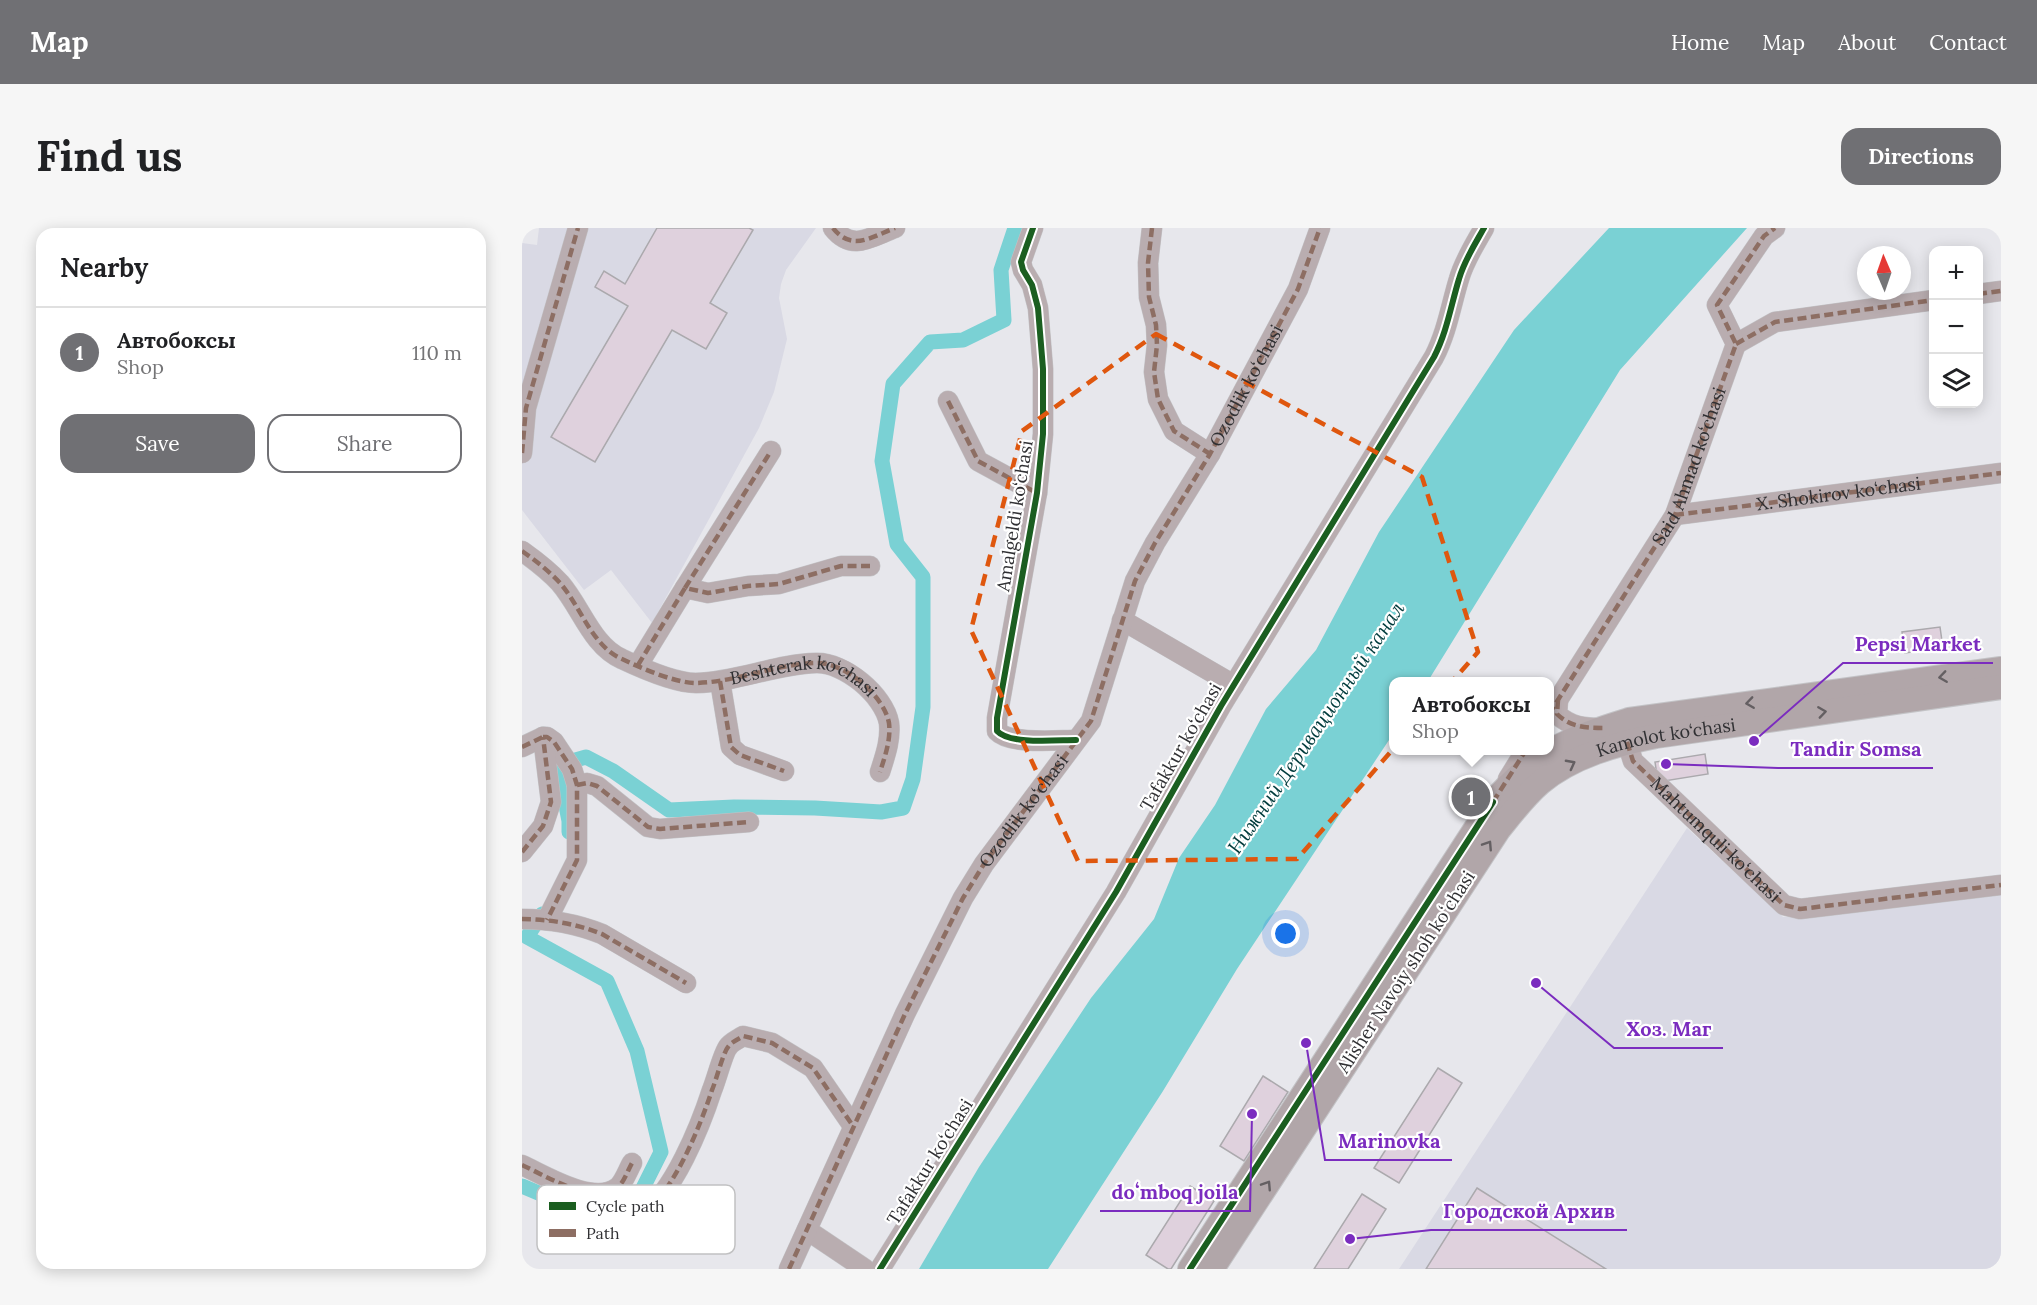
<!DOCTYPE html>
<meta charset="utf-8">
<style>
:root{--surface:#fff;--page:#f6f6f6;--text:#202124;--muted:#757577;--line:#e0e0e0;--accent:#707074}
body{margin:0;font-family:Lora,serif;background:var(--page);color:var(--text)}
.controls{position:absolute;right:18px;top:18px;display:grid;overflow:hidden;border-radius:12px;box-shadow:0 3px 15px #0003}
.controls button{width:54px;height:54px;display:grid;place-items:center;padding:0;border:0;border-bottom:2px solid var(--line);background:var(--surface);color:var(--text);font:30px sans-serif}
.compass{position:absolute;left:1335px;top:18px;width:54px;height:54px;border-radius:50%;background:var(--surface);box-shadow:0 3px 15px #0003;rotate:358deg}
.you{position:absolute;left:764px;top:706px;width:21px;height:21px;margin:-15px;border:4px solid #fff;border-radius:50%;background:#1a73e8;box-shadow:0 0 0 9px #1a73e833}
.badge{display:grid;place-items:center;width:39px;height:39px;border-radius:50%;background:var(--accent);color:#fff;font-size:20px;font-weight:700}
.pin{position:absolute;translate:-50% -50%;border:3px solid #fff;box-shadow:0 2px 6px #0006}
.popup{position:absolute;left:867px;top:449px;width:165px;height:78px;box-sizing:border-box;display:grid;place-content:center;border-radius:12px;background:var(--surface);filter:drop-shadow(0 2px 4px #0005);font-size:20px;white-space:nowrap;color:var(--muted)}
.popup b{font-size:22px;color:var(--text)}
.popup::after{content:'';position:absolute;left:50%;top:100%;margin-left:-12px;border:12px solid transparent;border-top-color:var(--surface)}
.list{margin:0;padding:0;list-style:none}
h2{display:flex;justify-content:space-between;align-items:center;height:78px;margin:0;padding:0 24px;font-size:26px}
h2 small{font-size:20px;font-weight:400;color:var(--muted)}
.list li{display:grid;grid-template-columns:39px 1fr auto;gap:18px;align-items:center;box-sizing:border-box;height:90px;padding:0 24px;border-top:2px solid var(--line)}
.list b{display:block;font-size:22px;white-space:nowrap}
.list p{margin:0;font-size:20px;white-space:nowrap;color:var(--muted)}
.list em{font-size:20px;font-style:normal;color:var(--muted)}
.actions{display:flex;gap:12px;padding:18px 24px}
.actions a{flex:1;padding:14px 0;border:2px solid var(--accent);border-radius:18px;text-align:center;font-size:21px;color:var(--accent)}
.actions .main{background:var(--accent);color:#fff}
.icon{flex:none;width:33px;height:33px;fill:none;stroke:currentColor;stroke-width:2;stroke-linecap:round;stroke-linejoin:round}
.map{position:relative;flex:none;width:1479px;height:1041px;overflow:hidden;border-radius:18px}
header{display:flex;align-items:center;gap:36px;box-sizing:border-box;height:84px;padding:0 30px;background:var(--accent);color:#fff}
header strong{font-size:28px}
nav{display:flex;gap:33px;margin-inline-start:auto;font-size:21px}
.intro{display:flex;align-items:center;justify-content:space-between;box-sizing:border-box;height:144px;padding:0 36px}
h1{margin:0;font-size:42px}
.button{padding:15px 27px;border-radius:18px;background:var(--accent);color:#fff;font-size:21px;font-weight:700}
main{display:flex;gap:36px;padding:0 36px}
aside{flex:1;background:var(--surface);border-radius:18px;box-shadow:0 3px 15px #0003}
.map>svg:first-child{display:block}
.built{fill:#d9d9e4}
.water{fill:#7ad1d4}
.lines{fill:none;stroke-linecap:round;stroke-linejoin:round}
.canal{stroke:#7ad1d4;stroke-width:15}
.building{fill:#dfd1dd;stroke:#aba9ad;stroke-width:1.5}
.minor-casing{stroke:#c3c3c6;stroke-width:21}
.major-casing{stroke:#c3c3c6;stroke-width:26}
.minor{stroke:#b9adb0;stroke-width:20}
.major{stroke:#b1a6a9;stroke-width:24}
.quiet{stroke:#8d6e63;stroke-width:4.5;stroke-dasharray:9 4.5;stroke-linecap:butt}
.cycleway-casing{stroke:#fff;stroke-width:10}
.cycleway{stroke:#1b5e20;stroke-width:6}
.oneway{stroke:#645f62}
.marked{fill:none;stroke:#df570e;stroke-width:4.5;stroke-dasharray:12 8;stroke-linejoin:round}
.labels{text-anchor:middle;stroke-width:4.5;stroke-linejoin:round;paint-order:stroke}
.street-label{font-size:18px;fill:#303033;stroke:#fff}
.water-label{font-size:20px;font-style:italic;fill:#003b3c;stroke:#fff}
.key{fill:#fff;stroke:#c1c1c2;stroke-width:1.5}
.key-label{font-size:16px;fill:#303033}
.leader{fill:none;stroke:#7b2cbf;stroke-width:2}
.callout-dot{fill:#7b2cbf;stroke:#fff;stroke-width:2}
.callout-label{font-size:20px;text-anchor:middle;font-weight:bold;fill:#7b2cbf;stroke:#fff;stroke-width:4.5;stroke-linejoin:round;paint-order:stroke}
</style>
<header>
<strong>Map</strong>
<nav><a>Home</a><a>Map</a><a>About</a><a>Contact</a></nav>
</header>
<div class="intro"><h1>Find us</h1><a class="button">Directions</a></div>
<main>
<aside>
<h2>Nearby<small></small></h2>
<ul class="list">
<li><span class="badge">1</span><div><b>Автобоксы</b><p>Shop</p></div><em>110 m</em></li>
</ul>
<div class="actions"><a class="main">Save</a><a>Share</a></div>
</aside>
<div class="map">
<svg width="1479" height="1041" viewBox="0 0 1479 1041">
<rect width="100%" height="100%" fill="#e7e7ec"/>
<g class="built">
<path d="M17 0H294L264 42 259 56 257 70 265 111 252 164 237 200 130 395 89 342 62 362 0 282V15L15 17Z"/>
<path d="M1165 600 1261 689 1479 663V1041H877Z"/>
</g>
<path class="water" d="M1087 0H1225L1098 142 906 453 871 454V506L715 741 641 863 526 1041H397L457 939 569 770 632 691 657 630 693 577 744 481 794 422 857 304 992 102Z"/>
<g class="lines">
<g class="canal">
<path d="M47 604V593L36 537 64 529 91 543 147 582 212 579 293 580 359 584 381 580 391 551 401 479V349L375 316 360 233 371 156 408 114 441 112 482 92 479 42 493 0"/>
<path d="M20 686 5 709 85 753 115 823 139 924 111 980H98"/>
<path d="M0 958 45 977 50 978"/>
</g>
</g>
<g class="building">
<path d="M135 0H227L231 2 188 75 205 85 184 121 150 102 73 234 29 209 106 78 73 59 82 43 103 56Z"/>
<path d="M1418 399 1421 420 1383 425 1380 404Z"/>
<path d="M1183 526 1186 546 1136 554 1133 534Z"/>
<path d="M916 840 940 855 877 955 852 940Z"/>
<path d="M741 848 766 864 722 933 698 918Z"/>
<path d="M668 958 692 973 649 1041H646L624 1027Z"/>
<path d="M955 960 1084 1041H904Z"/>
<path d="M840 966 864 981 826 1041H792Z"/>
</g>
<g class="lines">
<g class="minor-casing">
<g id="minor">
<path d="M311 0C330 24 349 9 373 0"/>
<path d="M511 0 499 34 501 42 510 57 516 80 521 141V206L515 265 475 490V503C488 517 535 512 554 512"/>
<path d="M630 0 626 35 627 69 634 97 635 117 632 144 636 171 652 203 688 226"/>
<path d="M1456 66 1479 63"/>
<path d="M1214 116 1253 94 1412 72"/>
<path d="M426 173 456 233 515 265"/>
<path d="M0 225 4 180 56 0"/>
<path d="M1153 287 1479 245"/>
<path id="s1" d="M0 323C14 333 27 343 38 355 59 379 70 418 100 431 119 440 153 455 174 455 215 454 254 436 294 435 322 434 362 467 367 495 369 512 363 528 358 544"/>
<path d="M163 360 249 223"/>
<path d="M600 392 712 457"/>
<path d="M116 437 163 360 186 365 226 358 257 356 319 338H348"/>
<path d="M198 453 209 519 218 527 262 543"/>
<path d="M1036 472 1035 486C1048 499 1063 500 1081 500"/>
<path id="s2" d="M1027 486 1153 287 1214 116 1195 77 1242 8 1253 0"/>
<path d="M21 509H25L32 514 50 541 55 557V632L25 692"/>
<path d="M1105 514 1111 533 1262 677 1278 681 1479 657"/>
<path d="M0 519 21 509"/>
<path d="M986 551 1004 522"/>
<path d="M55 557 65 555 75 558 126 599 138 601 227 594"/>
<path d="M0 624 21 598 29 574 21 509"/>
<path d="M0 691C27 691 55 696 80 706L164 755"/>
<path d="M0 937C24 948 72 978 96 959 102 954 106 942 110 935"/>
<path d="M32 981C54 984 99 992 119 984 150 971 180 893 190 862 194 853 201 825 206 819 209 814 217 811 221 808L250 815 291 840 331 898"/>
<path d="M285 1002 343 1041"/>
<path d="M267 1041 383 786 441 670 462 636 569 493 613 353 633 315 688 226 776 61 798 0"/>
<path d="M358 1041 594 664 699 478 912 129C925 104 929 77 937 51 942 33 953 16 962 0"/>
</g>
</g>
<g class="major-casing">
<g id="major">
<path d="M668 1041 971 574C986 557 1001 542 1020 529 1045 511 1078 501 1107 492L1479 441"/>
<path id="s3" d="M690 1041 977 601C990 585 1002 569 1018 555 1050 528 1094 516 1134 508L1479 459"/>
</g>
</g>
<use href="#minor" class="minor"/>
<use href="#major" class="major"/>
<g class="quiet">
<path d="M311 0C330 24 349 9 373 0"/>
<path d="M630 0 626 35 627 69 634 97 635 117 632 144 636 171 652 203 688 226"/>
<path d="M1456 66 1479 63"/>
<path d="M1214 116 1253 94 1412 72"/>
<path d="M426 173 456 233 515 265"/>
<path d="M0 225 4 180 56 0"/>
<path id="s4" d="M1153 287 1479 245"/>
<path d="M0 323C14 333 27 343 38 355 59 379 70 418 100 431 119 440 153 455 174 455 215 454 254 436 294 435 322 434 362 467 367 495 369 512 363 528 358 544"/>
<path d="M163 360 249 223"/>
<path d="M116 437 163 360 186 365 226 358 257 356 319 338H348"/>
<path d="M198 453 209 519 218 527 262 543"/>
<path d="M1036 472 1035 486C1048 499 1063 500 1081 500"/>
<path d="M1027 486 1153 287 1214 116 1195 77 1242 8 1253 0"/>
<path d="M21 509H25L32 514 50 541 55 557V632L25 692"/>
<path id="s5" d="M1105 514 1111 533 1262 677 1278 681 1479 657"/>
<path d="M0 519 21 509"/>
<path d="M55 557 65 555 75 558 126 599 138 601 227 594"/>
<path d="M971 574 1004 522"/>
<path d="M0 624 21 598 29 574 21 509"/>
<path d="M0 691C27 691 55 696 80 706L164 755"/>
<path d="M0 937C24 948 72 978 96 959 102 954 106 942 110 935"/>
<path d="M32 981C54 984 99 992 119 984 150 971 180 893 190 862 194 853 201 825 206 819 209 814 217 811 221 808L250 815 291 840 331 898"/>
<path id="s6" d="M267 1041 383 786 441 670 462 636 569 493 613 353 633 315 688 226 776 61 798 0"/>
</g>
<g class="cycleway-casing">
<g id="cycleway">
<path d="M511 0 499 34 501 42 510 57 516 80 521 141V206L515 265 475 490V503C488 517 535 512 554 512"/>
<path d="M358 1041 594 664 699 478 912 129C925 104 929 77 937 51 942 33 953 16 962 0"/>
<path d="M668 1041 971 574"/>
</g>
</g>
<use href="#cycleway" class="cycleway"/>
</g>
<defs><path id="oneway-chevron" d="M-2-3.5L2.5 0L-2 3.5" fill="none" stroke-width="1.6" stroke-linecap="round" stroke-linejoin="round" transform="scale(1.5)"/></defs>
<g class="oneway">
<use href="#oneway-chevron" transform="translate(1421 449) rotate(172)"/>
<use href="#oneway-chevron" transform="translate(1228 475) rotate(172)"/>
<use href="#oneway-chevron" transform="translate(1300 484) rotate(-8)"/>
<use href="#oneway-chevron" transform="translate(1049 536) rotate(-28)"/>
<use href="#oneway-chevron" transform="translate(966 617) rotate(-57)"/>
<use href="#oneway-chevron" transform="translate(745 957) rotate(-57)"/>
</g>
<path class="marked" d="M634 106 900 249 956 424 775 631 556 633 449 402 500 203Z"/>
<g class="labels">
<g class="street-label">
<text dy="6" stroke="none"><textPath href="#s6" startOffset="1000">Ozodlik ko‘chasi</textPath></text>
<text dy="6" stroke="none"><textPath href="#s2" startOffset="286">Said Ahmad ko‘chasi</textPath></text>
<text dy="6" stroke="none"><textPath href="#s4" startOffset="165">X. Shokirov ko‘chasi</textPath></text>
<text transform="translate(493 288) rotate(-81)" y="6">Amalgeldi ko‘chasi</text>
<text dy="6" stroke="none"><textPath href="#s1" startOffset="339">Beshterak ko‘chasi</textPath></text>
<text dy="6" stroke="none"><textPath href="#s3" startOffset="723">Kamolot ko‘chasi</textPath></text>
<text transform="translate(659 519) rotate(-60)" y="6">Tafakkur ko‘chasi</text>
<text dy="6" stroke="none"><textPath href="#s6" startOffset="516">Ozodlik ko‘chasi</textPath></text>
<text dy="6" stroke="none"><textPath href="#s5" startOffset="134">Mahtumquli ko‘chasi</textPath></text>
<text transform="translate(884 744) rotate(-57)" y="6">Alisher Navoiy shoh koʻchasi</text>
<text transform="translate(408 934) rotate(-58)" y="6">Tafakkur ko‘chasi</text>
</g>
<g class="water-label">
<text transform="translate(794 500) rotate(-56)" y="7">Нижний Деривационный канал</text>
</g>
</g>
<rect x="15" y="957" width="198" height="69" rx="9" class="key"/>
<rect x="27" y="974" width="27" height="8" fill="#1b5e20"/>
<rect x="27" y="1001" width="27" height="8" fill="#8d6e63"/>
<g class="key-label">
<text x="64" y="984">Cycle path</text>
<text x="64" y="1011">Path</text>
</g>
<path class="leader" d="M1232 513L1321 435H1471M1144 536L1256 540H1411M1014 755L1092 820H1201M784 815L803 932H930M730 886L728 983H578M828 1011L909 1002H1105"/>
<g class="callout-dot">
<circle cx="1232" cy="513" r="6"/>
<circle cx="1144" cy="536" r="6"/>
<circle cx="1014" cy="755" r="6"/>
<circle cx="784" cy="815" r="6"/>
<circle cx="730" cy="886" r="6"/>
<circle cx="828" cy="1011" r="6"/>
</g>
<g class="callout-label">
<text x="1396" y="423">Pepsi Market</text>
<text x="1334" y="528">Tandir Somsa</text>
<text x="1147" y="808">Хоз. Маг</text>
<text x="867" y="920">Marinovka</text>
<text x="653" y="971">doʻmboq joila</text>
<text x="1007" y="990">Городской Архив</text>
</g>
</svg>
<div class="controls">
<button>+</button>
<button>−</button>
<button><svg class="icon" aria-label="layers" viewBox="0 0 24 24"><path d="M12 4l9 5-9 5-9-5zM3 14l9 5 9-5"/></svg></button>
</div>
<svg class="compass" viewBox="-18 -18 36 36"><path d="M0-13l5 13h-10z" fill="#e53935"/><path d="M0 13l5-13h-10z" fill="#757577"/></svg>
<div class="you"></div>
<div class="pin badge" style="left:949px;top:569px">1</div>
<div class="popup"><b>Автобоксы</b>Shop</div>
</div>
</main>
